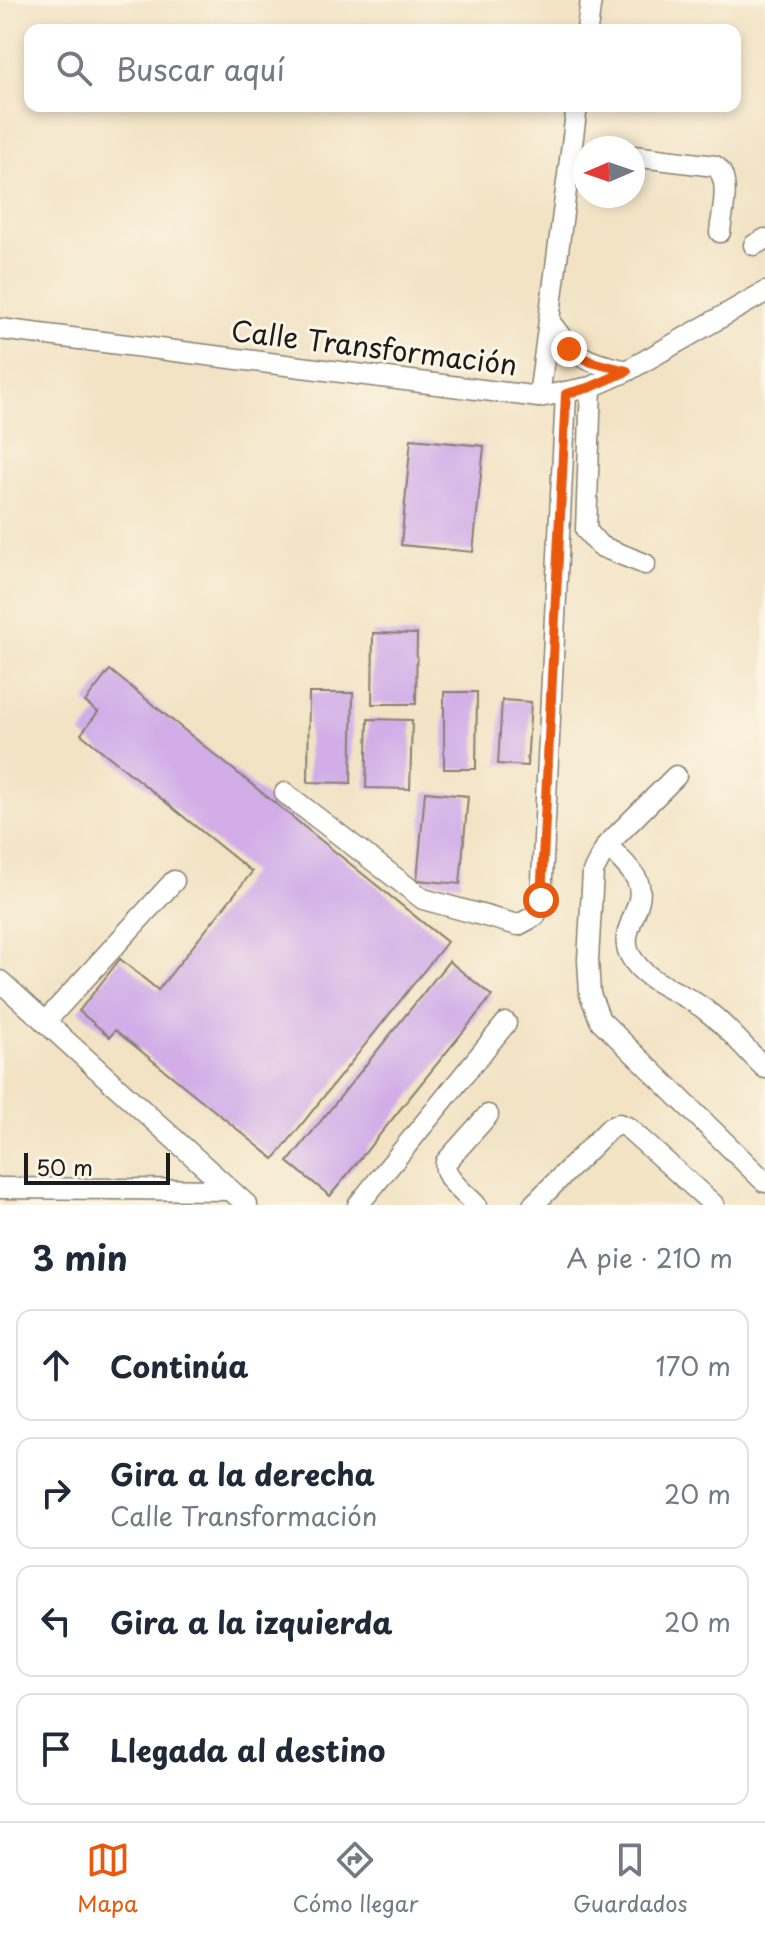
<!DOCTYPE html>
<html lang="es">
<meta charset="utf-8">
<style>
:root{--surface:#fff;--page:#f2f2f3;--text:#1f2937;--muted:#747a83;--line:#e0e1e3;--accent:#ea580c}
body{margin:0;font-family:"Playpen Sans",sans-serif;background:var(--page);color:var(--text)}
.compass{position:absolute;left:573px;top:136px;width:72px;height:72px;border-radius:50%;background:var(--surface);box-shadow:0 4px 12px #0003;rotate:268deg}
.scale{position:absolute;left:24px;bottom:20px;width:146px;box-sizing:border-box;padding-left:8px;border:4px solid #1c1c1c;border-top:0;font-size:22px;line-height:28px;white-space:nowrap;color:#1c1c1c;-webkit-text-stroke:6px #fcf5e5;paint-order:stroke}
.stop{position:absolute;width:24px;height:24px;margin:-18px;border:6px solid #ea580c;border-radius:50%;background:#fff}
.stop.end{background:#ea580c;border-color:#fff;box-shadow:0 2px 8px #0008}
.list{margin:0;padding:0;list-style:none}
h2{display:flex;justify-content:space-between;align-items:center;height:104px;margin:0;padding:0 32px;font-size:34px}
h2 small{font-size:26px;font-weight:400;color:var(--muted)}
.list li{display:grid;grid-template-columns:52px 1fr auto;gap:24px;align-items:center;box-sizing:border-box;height:112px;margin:0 16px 16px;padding:0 16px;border:2px solid var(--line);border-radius:16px}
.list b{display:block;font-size:30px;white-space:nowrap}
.list p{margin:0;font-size:26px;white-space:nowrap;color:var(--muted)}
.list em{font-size:26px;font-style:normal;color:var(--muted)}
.icon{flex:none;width:44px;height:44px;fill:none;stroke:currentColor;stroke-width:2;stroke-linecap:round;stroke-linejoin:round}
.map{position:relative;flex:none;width:765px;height:1205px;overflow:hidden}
.search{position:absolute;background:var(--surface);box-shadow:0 4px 12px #0003;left:24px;right:24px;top:24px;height:88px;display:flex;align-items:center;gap:20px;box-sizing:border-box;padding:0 28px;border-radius:16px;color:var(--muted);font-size:30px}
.sheet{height:616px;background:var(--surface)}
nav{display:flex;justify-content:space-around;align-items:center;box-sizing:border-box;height:112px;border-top:2px solid var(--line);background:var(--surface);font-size:22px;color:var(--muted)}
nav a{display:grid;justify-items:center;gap:4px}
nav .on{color:var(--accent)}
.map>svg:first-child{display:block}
.building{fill:#d2ade8}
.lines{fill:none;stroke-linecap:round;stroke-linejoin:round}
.minor-casing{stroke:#878070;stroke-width:23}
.minor{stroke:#fff;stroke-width:20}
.route{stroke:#ea580c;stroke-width:10}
.labels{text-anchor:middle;stroke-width:6;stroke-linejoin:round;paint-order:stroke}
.street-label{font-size:28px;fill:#1c1c1c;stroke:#fcf5e5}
</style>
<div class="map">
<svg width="765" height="1205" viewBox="0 0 765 1205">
<rect width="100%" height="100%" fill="#fcf5e5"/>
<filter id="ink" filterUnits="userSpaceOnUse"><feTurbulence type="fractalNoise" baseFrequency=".0125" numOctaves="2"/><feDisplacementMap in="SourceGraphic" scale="16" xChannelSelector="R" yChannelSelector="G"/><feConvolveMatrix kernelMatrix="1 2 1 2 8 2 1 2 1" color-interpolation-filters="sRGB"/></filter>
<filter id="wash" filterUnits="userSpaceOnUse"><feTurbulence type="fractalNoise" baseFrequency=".006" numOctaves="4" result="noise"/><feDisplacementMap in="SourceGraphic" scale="32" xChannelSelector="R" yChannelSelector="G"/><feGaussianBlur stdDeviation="1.8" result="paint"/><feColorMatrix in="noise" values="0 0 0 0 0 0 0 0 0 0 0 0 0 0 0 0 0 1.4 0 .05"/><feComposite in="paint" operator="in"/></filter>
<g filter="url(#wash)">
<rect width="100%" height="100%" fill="#f2e3c5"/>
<g id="blocks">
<g class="building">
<path d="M411 439 484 446 473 552 401 545Z"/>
<path d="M373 633 417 634 416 704H372Z"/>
<path d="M110 670 447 942 274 1159 115 1030 110 1037 79 1011 120 959 158 990 252 872 81 734 98 712 85 702Z"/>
<path d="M444 692H477L476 769H444Z"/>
<path d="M309 693H353L351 783 308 782Z"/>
<path d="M502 700 531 702 527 766 498 764Z"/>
<path d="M368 719 412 720 410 789 366 788Z"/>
<path d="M425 792 468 796 460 884 417 880Z"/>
<path d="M449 961 492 996 330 1196 288 1162Z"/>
</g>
</g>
</g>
<g filter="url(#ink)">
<use href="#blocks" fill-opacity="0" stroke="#878070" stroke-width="2"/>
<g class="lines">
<g class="minor-casing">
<g id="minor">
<path d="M587 30 591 0"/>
<path d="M633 156 715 166C732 179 722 212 720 232"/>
<path d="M754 245 765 239"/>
<path d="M550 322C577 360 583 360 627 371"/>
<path d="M0 329 539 397 591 387 627 371 765 292"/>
<path d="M591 387 586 530 600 546 645 564"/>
<path d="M539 397 577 106"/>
<path d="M676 776 607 845 593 872 588 960 590 994 600 1020 765 1182"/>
<path d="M285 793 423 899 518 925 535 916 541 900 566 394"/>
<path d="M607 845C616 855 629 866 636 878 651 904 616 929 630 955 646 985 684 991 708 1012 729 1028 746 1050 765 1068"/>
<path d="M0 981 247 1205"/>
<path d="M45 1022 174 881"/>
<path d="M0 1188 229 1190"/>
<path d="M358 1205 506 1023"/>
<path d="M476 1205C466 1194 442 1178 446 1162L488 1115"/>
<path d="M533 1205 610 1128 619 1124 627 1127 714 1205"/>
</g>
</g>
<use href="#minor" class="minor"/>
</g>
</g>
<g class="lines" filter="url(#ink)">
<path class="route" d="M541 900 566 394 591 387 627 371 591 362 569 349"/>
</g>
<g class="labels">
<g class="street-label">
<text transform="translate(374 348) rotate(7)" y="10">Calle Transformación</text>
</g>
</g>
</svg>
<svg class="compass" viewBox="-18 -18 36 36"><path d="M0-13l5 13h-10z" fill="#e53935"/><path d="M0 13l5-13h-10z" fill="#747a83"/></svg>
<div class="scale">50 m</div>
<div class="stop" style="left:541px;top:900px"></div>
<div class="stop end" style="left:569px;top:349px"></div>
<div class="search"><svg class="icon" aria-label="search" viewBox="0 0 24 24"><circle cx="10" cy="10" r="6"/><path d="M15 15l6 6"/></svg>Buscar aquí</div>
</div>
<section class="sheet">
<h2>3 min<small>A pie · 210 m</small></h2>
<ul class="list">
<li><svg class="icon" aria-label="ahead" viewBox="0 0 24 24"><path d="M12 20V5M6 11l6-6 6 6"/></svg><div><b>Continúa</b></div><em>170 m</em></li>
<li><svg class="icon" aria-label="right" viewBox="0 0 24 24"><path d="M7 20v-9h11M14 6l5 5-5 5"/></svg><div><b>Gira a la derecha</b><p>Calle Transformación</p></div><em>20 m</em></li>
<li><svg class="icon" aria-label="left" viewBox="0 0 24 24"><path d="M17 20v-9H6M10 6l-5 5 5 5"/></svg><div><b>Gira a la izquierda</b></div><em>20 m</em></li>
<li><svg class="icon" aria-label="arrive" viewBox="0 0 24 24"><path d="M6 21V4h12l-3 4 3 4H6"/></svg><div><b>Llegada al destino</b></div></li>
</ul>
</section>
<nav>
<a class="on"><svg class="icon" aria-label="map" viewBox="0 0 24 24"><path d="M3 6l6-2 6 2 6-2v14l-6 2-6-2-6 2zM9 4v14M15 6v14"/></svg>Mapa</a>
<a><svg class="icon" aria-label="directions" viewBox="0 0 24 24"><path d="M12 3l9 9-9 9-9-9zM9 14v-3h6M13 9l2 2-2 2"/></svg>Cómo llegar</a>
<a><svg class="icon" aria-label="saved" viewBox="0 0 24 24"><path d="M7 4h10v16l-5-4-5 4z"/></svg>Guardados</a>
</nav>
